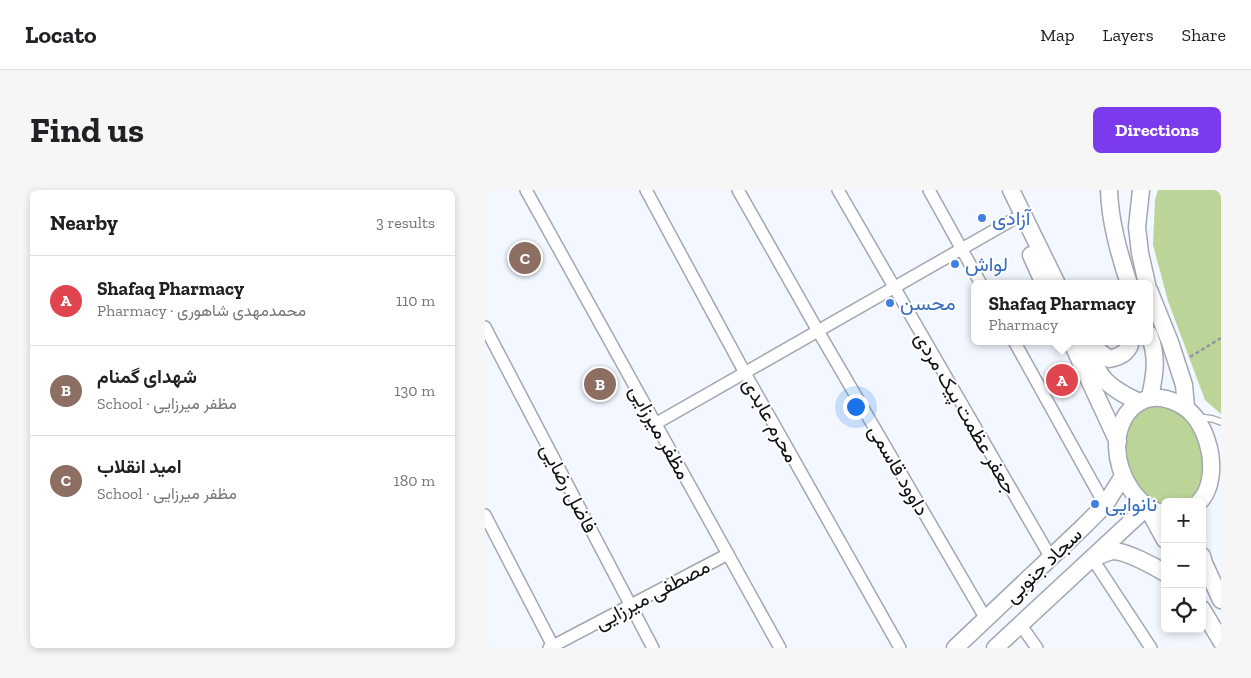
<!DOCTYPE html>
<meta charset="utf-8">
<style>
:root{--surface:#fff;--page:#f6f6f6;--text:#202124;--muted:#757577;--line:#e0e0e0;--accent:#7c3aed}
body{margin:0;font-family:"Zilla Slab",Vazirmatn,serif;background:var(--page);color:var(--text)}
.controls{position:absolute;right:15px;bottom:15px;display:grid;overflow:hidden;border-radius:8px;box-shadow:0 2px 8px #0003}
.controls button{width:45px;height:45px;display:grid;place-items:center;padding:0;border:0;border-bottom:1px solid var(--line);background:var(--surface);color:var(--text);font:25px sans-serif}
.you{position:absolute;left:370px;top:216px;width:18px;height:18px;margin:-12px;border:4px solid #fff;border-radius:50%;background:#1a73e8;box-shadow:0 0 0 8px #1a73e833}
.badge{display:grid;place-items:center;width:32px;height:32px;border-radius:50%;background:var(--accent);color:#fff;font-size:16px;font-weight:700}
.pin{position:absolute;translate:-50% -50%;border:2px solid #fff;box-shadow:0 1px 5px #0006}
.popup{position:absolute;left:486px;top:90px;width:182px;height:65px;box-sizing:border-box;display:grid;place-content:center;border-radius:8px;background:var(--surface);filter:drop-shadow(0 1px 4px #0005);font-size:16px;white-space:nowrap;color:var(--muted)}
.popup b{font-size:19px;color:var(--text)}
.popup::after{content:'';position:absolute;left:50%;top:100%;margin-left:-10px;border:10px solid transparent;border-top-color:var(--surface)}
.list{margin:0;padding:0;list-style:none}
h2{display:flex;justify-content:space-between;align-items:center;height:65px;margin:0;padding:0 20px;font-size:21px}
h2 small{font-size:16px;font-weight:400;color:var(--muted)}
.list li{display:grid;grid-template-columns:32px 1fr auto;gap:15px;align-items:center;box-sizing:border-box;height:90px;padding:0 20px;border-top:1px solid var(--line)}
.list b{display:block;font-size:19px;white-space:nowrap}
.list p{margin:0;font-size:16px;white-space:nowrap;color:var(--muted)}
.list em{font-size:16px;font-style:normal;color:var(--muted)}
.icon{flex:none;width:28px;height:28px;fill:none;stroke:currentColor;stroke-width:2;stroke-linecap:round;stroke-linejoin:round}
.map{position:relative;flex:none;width:736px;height:458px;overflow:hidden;border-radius:8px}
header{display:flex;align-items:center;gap:30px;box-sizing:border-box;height:70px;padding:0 25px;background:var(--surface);border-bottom:1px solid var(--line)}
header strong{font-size:24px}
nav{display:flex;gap:28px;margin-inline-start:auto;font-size:18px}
.intro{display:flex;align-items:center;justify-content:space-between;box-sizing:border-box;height:120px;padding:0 30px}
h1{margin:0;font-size:35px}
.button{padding:12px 22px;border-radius:8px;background:var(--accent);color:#fff;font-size:18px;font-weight:700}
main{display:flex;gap:30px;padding:0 30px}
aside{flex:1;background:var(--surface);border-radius:8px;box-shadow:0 2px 8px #0003}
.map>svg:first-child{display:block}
.green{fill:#bbd497}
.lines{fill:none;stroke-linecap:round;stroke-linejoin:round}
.lane-casing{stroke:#a2a7b0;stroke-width:8}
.street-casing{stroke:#a2a7b0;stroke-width:14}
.secondary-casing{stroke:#a2a7b0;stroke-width:19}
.path{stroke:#94979d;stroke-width:2.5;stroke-dasharray:4 2.5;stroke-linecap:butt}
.lane{stroke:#fff;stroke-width:5.5}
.street{stroke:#fff;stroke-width:11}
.secondary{stroke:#fff;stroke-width:16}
.shop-dot{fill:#3f7fe0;stroke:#fff;stroke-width:2}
.labels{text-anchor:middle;stroke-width:4;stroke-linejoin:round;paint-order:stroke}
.shop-label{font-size:20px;fill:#366cbe;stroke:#fff;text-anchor:start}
.street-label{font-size:20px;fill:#111215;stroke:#fff}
</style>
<header>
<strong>Locato</strong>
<nav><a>Map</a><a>Layers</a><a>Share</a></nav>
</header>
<div class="intro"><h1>Find us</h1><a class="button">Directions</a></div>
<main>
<aside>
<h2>Nearby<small>3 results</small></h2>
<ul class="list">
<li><span class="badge" style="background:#e0444e">A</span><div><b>Shafaq Pharmacy</b><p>Pharmacy · محمدمهدی شاهوری</p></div><em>110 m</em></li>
<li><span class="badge" style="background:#8d6e63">B</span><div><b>شهدای گمنام</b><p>School · مظفر میرزایی</p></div><em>130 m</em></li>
<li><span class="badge" style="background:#8d6e63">C</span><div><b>امید انقلاب</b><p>School · مظفر میرزایی</p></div><em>180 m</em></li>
</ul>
</aside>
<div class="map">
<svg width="736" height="458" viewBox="0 0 736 458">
<rect width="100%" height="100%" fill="#f3f7ff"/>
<g class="green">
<path d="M673 0H736V224L720 210 683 111 668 55 670 10Z"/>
<path d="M673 214C680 217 689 219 695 223 712 235 721 268 718 287 716 294 713 300 708 305 706 307 703 311 699 312 694 313 686 312 680 312V316C676 315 672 314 669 313 641 297 628 245 652 222 657 216 666 215 673 214Z"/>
</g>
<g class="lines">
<g class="lane-casing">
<path id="lane" d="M714 227 728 229 736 232"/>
</g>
<g class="street-casing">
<g id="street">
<path d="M41 0 295 458"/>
<path d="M161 0 260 183 415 458"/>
<path d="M253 0 333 141 501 429"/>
<path d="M353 0 566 368"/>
<path d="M444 0 496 94"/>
<path d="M0 137 168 458"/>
<path d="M529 151 620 315"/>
<path d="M170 234 529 29"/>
<path d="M0 325 69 458"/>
<path d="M607 368 666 458"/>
<path d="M535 434 552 458"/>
<path d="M64 458 243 364"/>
</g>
</g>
<g class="secondary-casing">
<g id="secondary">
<path d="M526 0 572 94"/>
<path d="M624 0C625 32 634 63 644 94"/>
<path d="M656 0 652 37 655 63 662 94"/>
<path d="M546 65 559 94"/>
<path d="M664 100 685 152 699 195 701 217"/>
<path d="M664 144C673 167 670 184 665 207"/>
<path d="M586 151 633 252"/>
<path d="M599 151C605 163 611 181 620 190 629 200 642 206 654 212"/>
<path d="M605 151 610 158 624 169C635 167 644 162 646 151"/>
<path d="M680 324C651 318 633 285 632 257 632 223 658 196 692 213 710 221 719 238 724 258 725 262 726 268 726 273 727 285 724 303 714 312"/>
<path d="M717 366 719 373 736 410"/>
<path d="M609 367C615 366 622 362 628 361 641 361 669 376 680 383"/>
<path d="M717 419 736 451"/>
<path d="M470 458 598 337 620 315 638 286"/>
<path d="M510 458 662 317 680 350"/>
</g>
</g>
<path class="path" d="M705 167 736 148"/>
<use href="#lane" class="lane"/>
<use href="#street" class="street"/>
<use href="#secondary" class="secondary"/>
</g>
<g class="shop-dot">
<circle cx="497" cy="28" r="5"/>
<circle cx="470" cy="74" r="5"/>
<circle cx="405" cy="113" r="5"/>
<circle cx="610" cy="314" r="5"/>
</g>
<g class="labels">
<g class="shop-label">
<text x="507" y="35">آزادی</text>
<text x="480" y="81">لواش</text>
<text x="415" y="120">محسن</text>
<text x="620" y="321">نانوایی</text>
</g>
<g class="street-label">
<text transform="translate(481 223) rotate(60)" y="7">جعفر عظمت پیک مردی</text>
<text transform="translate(286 230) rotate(61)" y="7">محرم عابدی</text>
<text transform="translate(175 242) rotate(61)" y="7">مظفر میرزایی</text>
<text transform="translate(414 280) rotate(60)" y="7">داوود قاسمی</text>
<text transform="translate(84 298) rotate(62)" y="7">فاضل رضایی</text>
<text transform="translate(558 375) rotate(-44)" y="7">سجاد جنوبی</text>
<text transform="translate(167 404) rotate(-28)" y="7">مصطفی میرزایی</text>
</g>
</g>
</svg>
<div class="controls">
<button>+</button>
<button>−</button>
<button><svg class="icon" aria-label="locate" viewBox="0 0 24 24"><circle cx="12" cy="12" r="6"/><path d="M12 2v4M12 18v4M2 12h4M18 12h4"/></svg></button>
</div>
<div class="you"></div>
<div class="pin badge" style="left:577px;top:190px;background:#e0444e">A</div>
<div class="popup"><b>Shafaq Pharmacy</b>Pharmacy</div>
<div class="pin badge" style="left:115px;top:194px;background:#8d6e63">B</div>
<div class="pin badge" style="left:40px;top:68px;background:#8d6e63">C</div>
</div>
</main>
